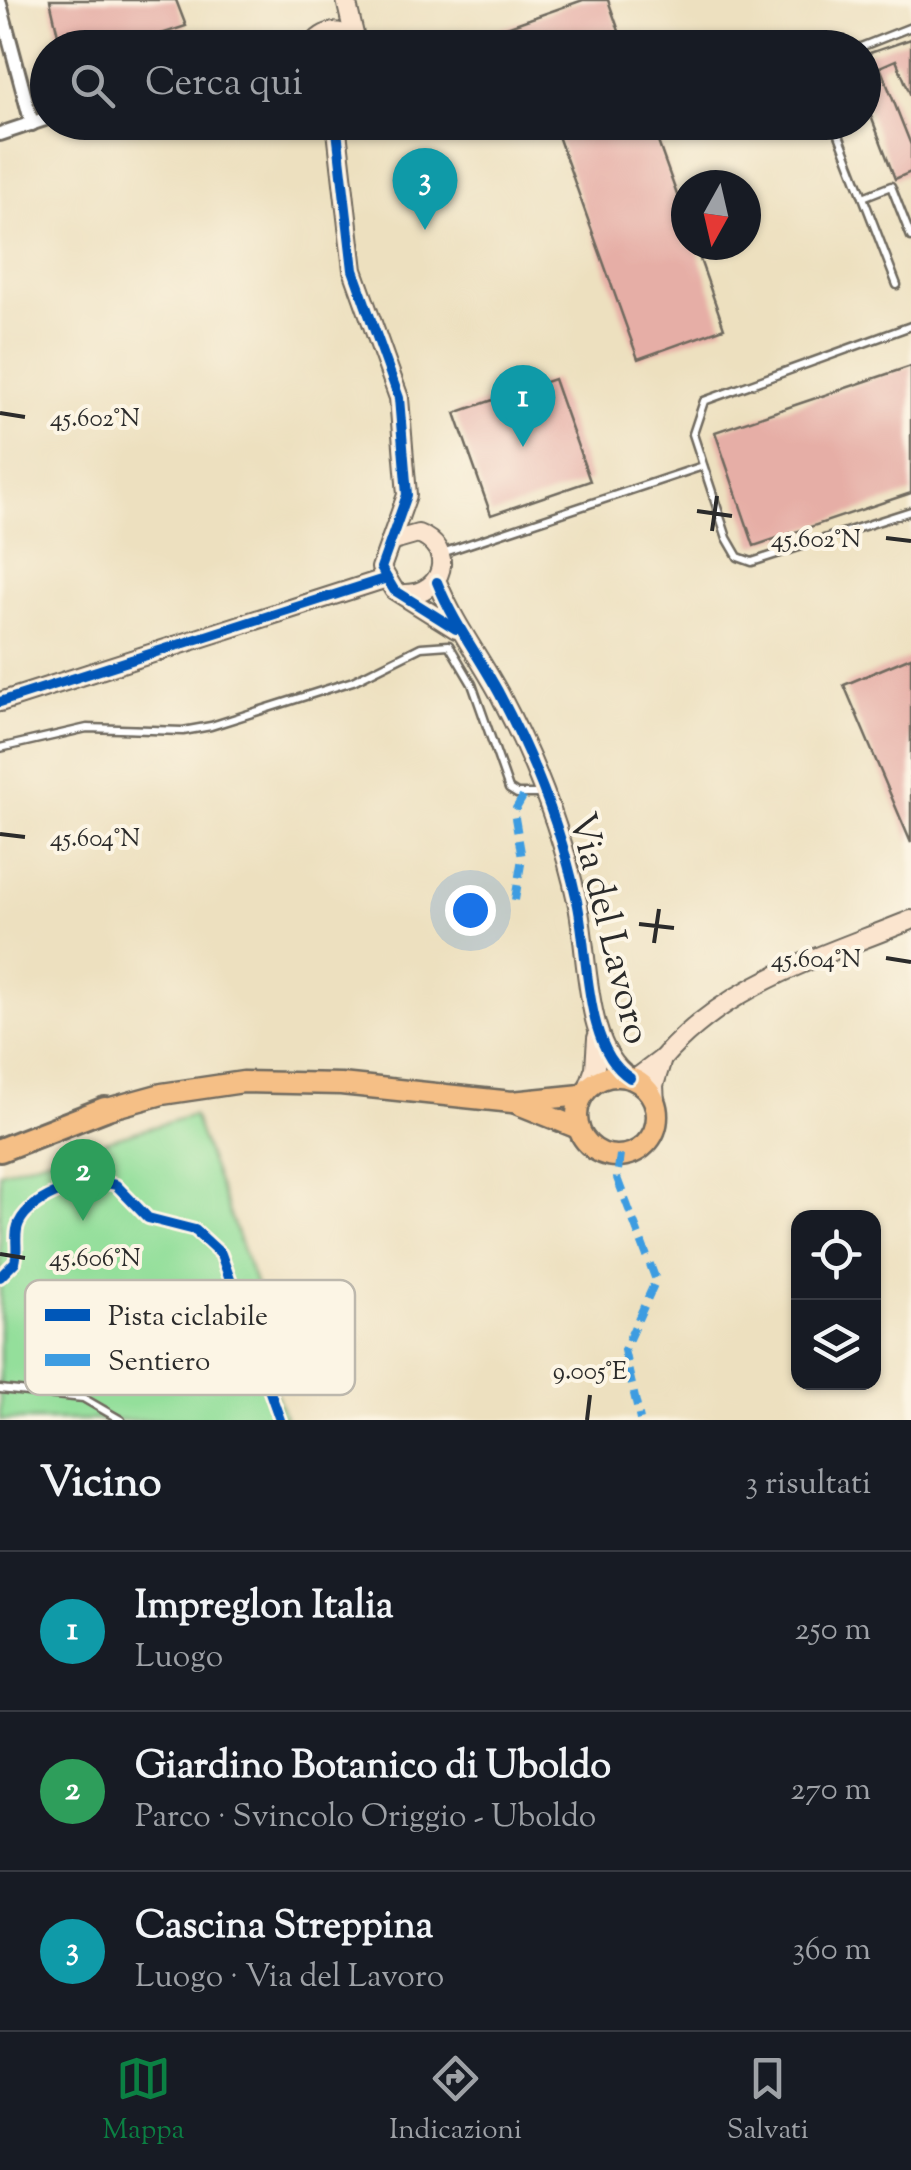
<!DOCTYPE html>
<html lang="it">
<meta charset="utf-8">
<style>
:root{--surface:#171b24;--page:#242831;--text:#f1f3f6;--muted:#9ea1a6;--line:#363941;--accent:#0b8043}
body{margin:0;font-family:"Sorts Mill Goudy",serif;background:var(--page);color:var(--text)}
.controls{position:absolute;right:30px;bottom:30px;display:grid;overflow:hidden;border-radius:20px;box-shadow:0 2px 8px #0004}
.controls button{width:90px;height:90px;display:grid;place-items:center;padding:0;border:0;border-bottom:2px solid var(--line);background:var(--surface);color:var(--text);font:50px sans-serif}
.compass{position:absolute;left:671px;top:170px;width:90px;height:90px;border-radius:50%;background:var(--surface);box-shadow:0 2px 8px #0004;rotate:188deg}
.you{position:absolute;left:470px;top:910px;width:35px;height:35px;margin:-25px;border:8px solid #fff;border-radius:50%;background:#1a73e8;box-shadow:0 0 0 15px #1a73e833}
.badge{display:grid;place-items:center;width:65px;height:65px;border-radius:50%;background:var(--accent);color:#fff;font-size:32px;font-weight:700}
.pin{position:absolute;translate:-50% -82px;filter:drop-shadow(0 2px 5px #0008)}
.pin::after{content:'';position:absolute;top:52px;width:35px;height:30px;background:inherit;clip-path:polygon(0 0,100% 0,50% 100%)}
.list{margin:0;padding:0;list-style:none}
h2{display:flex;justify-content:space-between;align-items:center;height:130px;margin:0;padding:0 40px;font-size:42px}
h2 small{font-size:32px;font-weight:400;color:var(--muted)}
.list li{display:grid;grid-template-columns:65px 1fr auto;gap:30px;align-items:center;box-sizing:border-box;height:160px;padding:0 40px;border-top:2px solid var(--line)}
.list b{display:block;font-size:38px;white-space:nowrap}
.list p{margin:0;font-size:32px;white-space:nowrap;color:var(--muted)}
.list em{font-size:32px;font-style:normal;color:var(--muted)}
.icon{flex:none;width:55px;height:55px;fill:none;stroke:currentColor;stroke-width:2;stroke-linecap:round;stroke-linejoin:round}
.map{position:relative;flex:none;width:911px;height:1420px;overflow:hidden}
.search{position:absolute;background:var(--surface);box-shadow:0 2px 8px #0004;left:30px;right:30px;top:30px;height:110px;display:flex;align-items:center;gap:25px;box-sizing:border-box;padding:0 35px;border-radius:55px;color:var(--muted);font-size:38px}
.sheet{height:610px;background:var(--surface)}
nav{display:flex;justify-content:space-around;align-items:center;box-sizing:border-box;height:140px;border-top:2px solid var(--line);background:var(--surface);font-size:28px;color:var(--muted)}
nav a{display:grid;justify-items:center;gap:5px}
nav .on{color:var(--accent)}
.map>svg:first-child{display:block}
.pitch{fill:#94df9b;stroke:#608563;stroke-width:2.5}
.building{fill:#e6aea6}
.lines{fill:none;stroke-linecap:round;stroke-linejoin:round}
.lane-casing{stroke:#6f6a5f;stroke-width:11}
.street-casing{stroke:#6f6a5f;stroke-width:18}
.secondary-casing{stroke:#6f6a5f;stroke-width:22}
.primary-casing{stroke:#6f6a5f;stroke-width:25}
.highway-casing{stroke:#6f6a5f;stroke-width:28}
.lane{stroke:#fff;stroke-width:6}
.street{stroke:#fff;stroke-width:12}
.secondary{stroke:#fbe5cf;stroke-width:18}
.primary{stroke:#f5bf86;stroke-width:20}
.highway{stroke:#f5bf86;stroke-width:22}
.quiet{stroke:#3d9ce1;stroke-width:8;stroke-dasharray:15 8;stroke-linecap:butt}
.cycleway-casing{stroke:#fcf5e5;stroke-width:16}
.cycleway{stroke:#0057b8;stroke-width:10}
.ticks{fill:none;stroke:#2b2b2b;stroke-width:4}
.labels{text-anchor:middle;stroke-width:8;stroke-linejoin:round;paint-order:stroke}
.street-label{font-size:38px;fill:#2b2b2b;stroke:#fcf5e5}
.key{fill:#fcf5e5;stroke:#bdb8ad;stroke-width:2.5}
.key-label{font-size:28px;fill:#2b2b2b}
.ticks-label{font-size:25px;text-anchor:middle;fill:#2b2b2b;stroke:#fcf5e5;stroke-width:8;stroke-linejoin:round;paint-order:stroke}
</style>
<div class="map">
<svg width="911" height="1420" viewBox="0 0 911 1420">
<rect width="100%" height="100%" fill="#fcf5e5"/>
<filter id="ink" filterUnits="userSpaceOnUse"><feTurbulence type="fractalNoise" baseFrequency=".01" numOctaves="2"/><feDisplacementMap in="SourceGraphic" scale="20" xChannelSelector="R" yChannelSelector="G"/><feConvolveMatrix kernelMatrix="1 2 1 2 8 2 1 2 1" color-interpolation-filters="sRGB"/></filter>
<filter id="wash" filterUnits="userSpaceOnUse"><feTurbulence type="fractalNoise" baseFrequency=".0048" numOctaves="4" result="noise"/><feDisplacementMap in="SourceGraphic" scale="40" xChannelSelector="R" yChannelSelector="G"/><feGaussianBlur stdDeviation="2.25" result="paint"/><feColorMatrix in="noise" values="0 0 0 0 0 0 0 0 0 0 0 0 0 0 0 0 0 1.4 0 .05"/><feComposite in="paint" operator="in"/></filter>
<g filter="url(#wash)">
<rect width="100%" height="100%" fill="#ede0bf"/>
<path class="pitch" d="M193 1115 261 1299 243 1306 286 1420H0V1172Z"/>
<g id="blocks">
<g class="building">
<path d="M50 0H176L186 26 118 48H61Z"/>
<path d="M583 0H608L625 48H485L481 36Z"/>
<path d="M911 39V96L896 60 880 67 911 145V172L895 179 864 98V55Z"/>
<path d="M553 122H651L686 220V245H695L724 328 638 359Z"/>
<path d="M911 366V493L754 546 715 432Z"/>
<path d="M554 379 590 481 491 515 455 413Z"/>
<path d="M911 657V843L844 685Z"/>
</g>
</g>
</g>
<g filter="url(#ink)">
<use href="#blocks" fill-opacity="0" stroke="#6f6a5f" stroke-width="2.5"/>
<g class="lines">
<g class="lane-casing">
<g id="lane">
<path d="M858 48 911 27"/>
<path d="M834 122 897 285"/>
<path d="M863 197 891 186 911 237"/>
<path d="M911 326 704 401 693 434 727 538 738 557 752 562 911 511"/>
<path d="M442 553 703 466"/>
<path d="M0 748 87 728 183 731 211 726 353 681 421 647 449 645 472 684 509 789 517 794H540"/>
<path d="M0 1389 83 1398 121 1420"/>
</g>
</g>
<g class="street-casing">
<g id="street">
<path d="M0 4 32 124"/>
<path d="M0 134 48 118"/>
</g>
</g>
<g class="secondary-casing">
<g id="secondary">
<path d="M346 0 356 43"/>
<path d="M311 48C323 27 346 27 357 48"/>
<path d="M336 122 353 270 399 398 407 495 381 568 394 590 456 629"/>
<path d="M390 542 418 534C456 548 444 594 405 594"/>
<path d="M437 582C454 624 479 656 500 695 535 761 561 828 577 901 589 953 583 1048 630 1078"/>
<path d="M0 702 384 579"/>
<path d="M662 1059C727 983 821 957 911 920"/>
<path d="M634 1080 662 1059 654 1085 655 1104"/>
<path d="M588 1088 595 1068 597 1038"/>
</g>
</g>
<g class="primary-casing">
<g id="primary">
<circle cx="617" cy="1116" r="40"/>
<path d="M518 1104 578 1128"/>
<path d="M93 1113 162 1094 243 1082 341 1084 512 1102 582 1095"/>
</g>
</g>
<g class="highway-casing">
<path id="highway" d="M0 1150 105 1109"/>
</g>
<use href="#lane" class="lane"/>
<use href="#street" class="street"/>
<use href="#secondary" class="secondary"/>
<use href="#primary" class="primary"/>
<use href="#highway" class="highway"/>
<g class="quiet">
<path d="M515 900 522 858 514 812 524 795"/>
<path d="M620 1155 617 1178 656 1280 624 1350 640 1420"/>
</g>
<g class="cycleway-casing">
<g id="cycleway">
<path d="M336 122 353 270 399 398 407 495 381 568 394 590 456 629"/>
<path d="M437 582C454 624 479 656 500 695 535 761 561 828 577 901 589 953 583 1048 630 1078"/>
<path d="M0 702 384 579"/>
<path d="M0 1277 15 1262C19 1249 13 1235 19 1223 32 1195 89 1177 116 1185L148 1218 195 1230 221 1254 280 1420"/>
</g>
</g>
<use href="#cycleway" class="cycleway"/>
</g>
</g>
<path class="ticks" d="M0 413 25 417M697 511 732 516M712 531 717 496M886 538 911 541M0 834 25 837M639 924 674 928M654 943 659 909M886 958 911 962M0 1254 25 1258M587 1420 590 1395"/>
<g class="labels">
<g class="street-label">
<text transform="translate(611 928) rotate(76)" y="13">Via del Lavoro</text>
</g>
</g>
<rect x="25" y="1280" width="330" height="115" rx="15" class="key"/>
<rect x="45" y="1309" width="45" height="12" fill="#0057b8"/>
<rect x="45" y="1354" width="45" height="12" fill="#3d9ce1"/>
<g class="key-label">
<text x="108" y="1325">Pista ciclabile</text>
<text x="108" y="1370">Sentiero</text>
</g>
<g class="ticks-label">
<text x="95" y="426">45.602°N</text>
<text x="816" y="547">45.602°N</text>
<text x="95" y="846">45.604°N</text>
<text x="816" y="967">45.604°N</text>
<text x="95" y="1266">45.606°N</text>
<text x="590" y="1379">9.005°E</text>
</g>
</svg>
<div class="controls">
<button><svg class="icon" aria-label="locate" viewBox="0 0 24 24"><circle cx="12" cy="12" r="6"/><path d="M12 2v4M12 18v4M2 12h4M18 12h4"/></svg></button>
<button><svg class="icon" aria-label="layers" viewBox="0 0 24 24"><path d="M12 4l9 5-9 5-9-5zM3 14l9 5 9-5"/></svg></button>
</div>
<svg class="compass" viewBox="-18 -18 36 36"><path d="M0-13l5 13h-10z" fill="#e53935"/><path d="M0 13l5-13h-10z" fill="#9ea1a6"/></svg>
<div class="you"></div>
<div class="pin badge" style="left:523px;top:447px;background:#0f9aa8">1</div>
<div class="pin badge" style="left:83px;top:1221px;background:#2e9e5b">2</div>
<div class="pin badge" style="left:425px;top:230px;background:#0f9aa8">3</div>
<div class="search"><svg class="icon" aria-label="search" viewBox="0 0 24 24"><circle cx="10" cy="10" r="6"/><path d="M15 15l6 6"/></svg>Cerca qui</div>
</div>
<section class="sheet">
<h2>Vicino<small>3 risultati</small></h2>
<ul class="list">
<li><span class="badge" style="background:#0f9aa8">1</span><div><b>Impreglon Italia</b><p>Luogo</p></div><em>250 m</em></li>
<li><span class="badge" style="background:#2e9e5b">2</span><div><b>Giardino Botanico di Uboldo</b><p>Parco · Svincolo Origgio - Uboldo</p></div><em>270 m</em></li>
<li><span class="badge" style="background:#0f9aa8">3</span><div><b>Cascina Streppina</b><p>Luogo · Via del Lavoro</p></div><em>360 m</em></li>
</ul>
</section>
<nav>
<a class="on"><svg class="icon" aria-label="map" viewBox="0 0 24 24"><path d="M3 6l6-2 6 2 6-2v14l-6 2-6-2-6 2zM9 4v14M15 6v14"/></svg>Mappa</a>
<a><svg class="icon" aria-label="directions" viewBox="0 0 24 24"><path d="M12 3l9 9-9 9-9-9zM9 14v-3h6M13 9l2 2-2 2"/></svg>Indicazioni</a>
<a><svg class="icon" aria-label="saved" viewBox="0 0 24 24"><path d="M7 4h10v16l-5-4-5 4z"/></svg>Salvati</a>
</nav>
